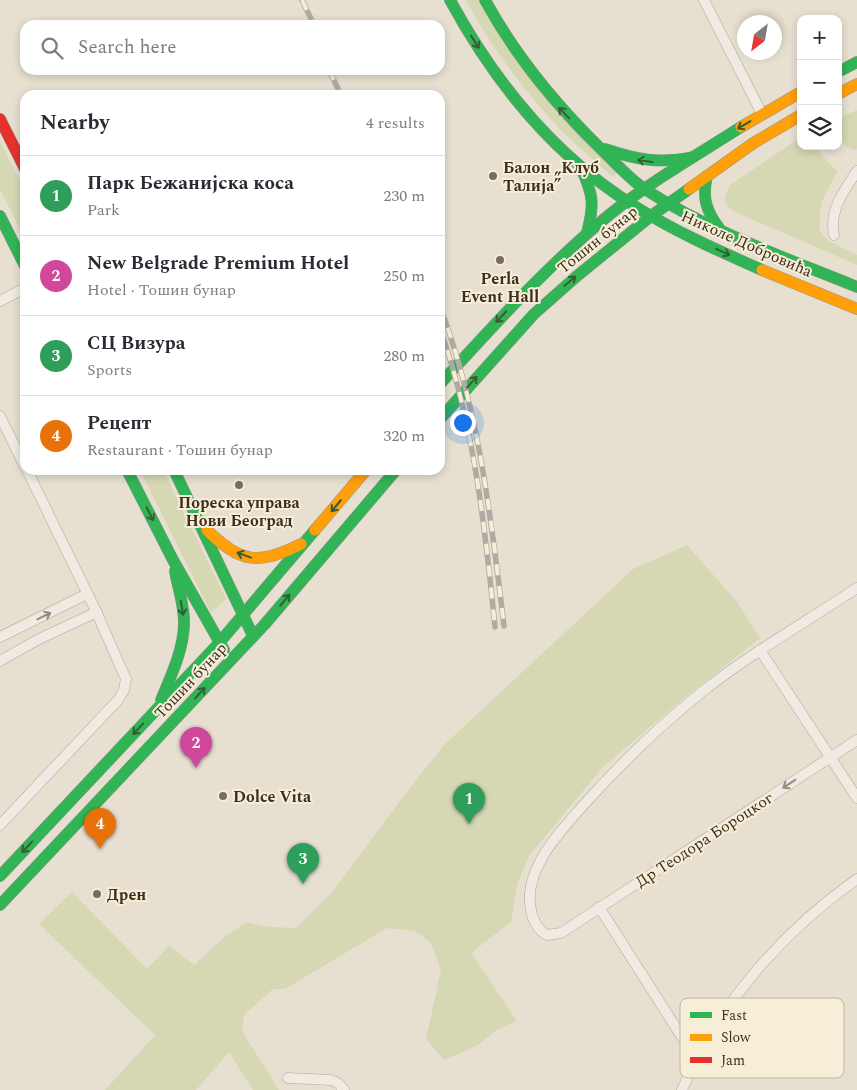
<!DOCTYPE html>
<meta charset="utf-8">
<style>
:root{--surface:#fff;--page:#f2f2f3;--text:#2b2b33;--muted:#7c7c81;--line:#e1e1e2;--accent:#0f766e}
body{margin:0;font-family:Spectral,serif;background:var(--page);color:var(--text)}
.controls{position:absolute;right:15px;top:15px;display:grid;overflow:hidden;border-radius:10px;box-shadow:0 2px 8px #0003}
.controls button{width:45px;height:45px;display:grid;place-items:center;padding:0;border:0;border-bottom:1px solid var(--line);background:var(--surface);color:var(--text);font:25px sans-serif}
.compass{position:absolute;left:737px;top:15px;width:45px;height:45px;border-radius:50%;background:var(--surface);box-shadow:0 2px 8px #0003;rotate:211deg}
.you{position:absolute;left:462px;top:422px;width:18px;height:18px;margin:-12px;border:4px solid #fff;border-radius:50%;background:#1a73e8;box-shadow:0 0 0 8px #1a73e833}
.badge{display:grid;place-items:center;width:32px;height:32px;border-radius:50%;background:var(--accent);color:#fff;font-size:16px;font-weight:700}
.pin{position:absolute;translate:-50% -41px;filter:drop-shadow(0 1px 2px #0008)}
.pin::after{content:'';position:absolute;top:26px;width:18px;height:15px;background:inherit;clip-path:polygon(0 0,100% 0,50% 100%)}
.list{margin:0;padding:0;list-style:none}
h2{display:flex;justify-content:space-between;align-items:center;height:65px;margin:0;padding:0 20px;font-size:21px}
h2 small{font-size:16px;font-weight:400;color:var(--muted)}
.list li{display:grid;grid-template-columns:32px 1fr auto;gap:15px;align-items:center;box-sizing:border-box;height:80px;padding:0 20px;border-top:1px solid var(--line)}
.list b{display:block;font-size:19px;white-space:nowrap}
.list p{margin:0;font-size:16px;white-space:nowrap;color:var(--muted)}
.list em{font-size:16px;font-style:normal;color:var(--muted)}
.icon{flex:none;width:28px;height:28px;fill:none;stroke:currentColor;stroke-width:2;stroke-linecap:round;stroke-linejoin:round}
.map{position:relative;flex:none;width:857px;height:1090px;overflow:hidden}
.search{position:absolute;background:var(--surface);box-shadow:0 2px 8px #0003;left:20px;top:20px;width:425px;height:55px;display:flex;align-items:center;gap:12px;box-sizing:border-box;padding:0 18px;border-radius:15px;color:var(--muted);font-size:19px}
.panel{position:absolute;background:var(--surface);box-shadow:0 2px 8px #0003;left:20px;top:90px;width:425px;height:385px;border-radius:15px}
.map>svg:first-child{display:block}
.green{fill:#d6d7b3}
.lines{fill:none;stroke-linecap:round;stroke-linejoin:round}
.street-casing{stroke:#ada599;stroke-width:11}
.fast-casing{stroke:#9c958a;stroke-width:12}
.slow-casing{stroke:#9c958a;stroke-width:12}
.jam-casing{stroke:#9c958a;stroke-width:12}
.street{stroke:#efebe3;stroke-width:10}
.fast{stroke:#30b455;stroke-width:11}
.slow{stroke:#ff9f0a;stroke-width:11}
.jam{stroke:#e5322d;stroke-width:11}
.rail-casing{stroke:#afaaa2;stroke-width:5.5}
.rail{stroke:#f7eed8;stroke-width:4;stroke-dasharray:11;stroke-linecap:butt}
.oneway{stroke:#385d33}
.oneway2{stroke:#968c82}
.poi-dot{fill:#786c5e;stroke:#f7eed8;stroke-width:2}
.labels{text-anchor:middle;stroke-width:4;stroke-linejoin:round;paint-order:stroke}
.poi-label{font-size:16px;font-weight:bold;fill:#3d2e20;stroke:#f7eed8;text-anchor:start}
.street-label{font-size:16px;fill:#3d2e20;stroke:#f7eed8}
.key{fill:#f7eed8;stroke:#bfb4a1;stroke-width:1}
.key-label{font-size:14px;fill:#3d2e20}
</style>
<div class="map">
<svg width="857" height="1090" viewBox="0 0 857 1090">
<rect width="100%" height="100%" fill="#e7e0d1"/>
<g class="green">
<path d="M466 0H479L619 171 613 177C597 163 581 150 567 136 529 98 491 47 466 0Z"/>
<path d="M857 110V148L856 150 848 148 838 137V119Z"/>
<path d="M801 137V146H814L837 172 821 203 819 229 827 240 857 255V265L731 210 724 201 726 193 730 185Z"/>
<path d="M0 141 25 191V239L0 189Z"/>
<path d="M140 470H163L226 599 211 613Z"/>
<path d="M687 545 737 602 760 638 685 697 602 768 529 856 518 882 511 922 471 953 517 1021 497 1030 478 1045 444 1060 426 1039 441 970 431 943 415 931 387 928 285 989H273L244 1015 242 1031 279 1090H253L229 1052 196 1090H105L155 1035 39 924 72 892 147 969 169 946 194 965 222 939 246 922 269 927 296 928 333 891 405 794 444 745 633 569Z"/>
</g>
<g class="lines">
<g class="street-casing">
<g id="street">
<path d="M704 0 762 114"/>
<path d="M834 235C829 210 844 191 857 171"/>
<path d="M0 301 25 288"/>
<path d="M0 416 25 467"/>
<path d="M857 588C806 622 751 653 703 691 657 728 619 765 580 809 558 834 527 867 530 903 531 916 535 928 547 935L561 933 857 740"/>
<path d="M0 637 87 594"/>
<path d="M760 650 857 798"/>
<path d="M0 661 39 639 97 612"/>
<path d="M0 825 118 700 124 690 126 679 94 607 27 470"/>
<path d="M599 907 689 1048 698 1054"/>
<path d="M288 1078 331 1080 338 1083 344 1090"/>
<path d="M682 1090C718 1005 782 932 857 879"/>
</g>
</g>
<g class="fast-casing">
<g id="fast">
<path d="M450 0C495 83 555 157 636 207 676 232 719 251 762 270"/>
<path d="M485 0C516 57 555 104 601 149 616 163 629 179 646 190 711 232 786 258 857 287"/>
<path d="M838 72 857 62"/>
<path d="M605 149C637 160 660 164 693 157"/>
<path d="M582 170C594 197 594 205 587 233"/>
<path d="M707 176C702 197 706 211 719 228"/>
<path d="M0 216 25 266"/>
<path d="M440 384C494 325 547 266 609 215 650 182 697 155 741 127"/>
<path d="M440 419 534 314 577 276 651 216 689 189"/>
<path d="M127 470 173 560 224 650"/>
<path d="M174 470 253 636"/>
<path d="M161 700C171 676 183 651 184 625 185 607 178 589 175 571"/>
<path d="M0 876 219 643 315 530"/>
<path d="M0 905 265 624 396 470"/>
</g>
</g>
<g class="slow-casing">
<g id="slow">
<path d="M838 94 857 84"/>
<path d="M741 127 801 92"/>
<path d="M689 189 752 144 801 115"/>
<path d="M762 270 857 309"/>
<path d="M207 530C241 564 259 565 301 544"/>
<path d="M315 530 366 470"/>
</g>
</g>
<g class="jam-casing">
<path id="jam" d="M0 119 25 169"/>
</g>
<use href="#street" class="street"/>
<use href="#fast" class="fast"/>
<use href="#slow" class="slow"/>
<use href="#jam" class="jam"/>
<g class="rail-casing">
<g id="rail">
<path d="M302 0 314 25"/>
<path d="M329 70 341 95"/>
<path d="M440 307C479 409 491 518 504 626"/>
<path d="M440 329C474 424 485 527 495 627"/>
</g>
</g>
<use href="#rail" class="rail"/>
</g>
<defs><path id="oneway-shaft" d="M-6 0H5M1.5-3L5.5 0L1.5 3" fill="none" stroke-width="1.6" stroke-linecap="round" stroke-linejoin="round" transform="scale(1.25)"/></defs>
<g class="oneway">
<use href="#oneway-shaft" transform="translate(475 42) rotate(58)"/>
<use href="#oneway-shaft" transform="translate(564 113) rotate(-134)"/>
<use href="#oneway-shaft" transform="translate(744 125) rotate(149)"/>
<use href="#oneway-shaft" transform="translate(645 161) rotate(-172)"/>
<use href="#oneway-shaft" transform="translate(723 252) rotate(25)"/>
<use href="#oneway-shaft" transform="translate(570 281) rotate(-41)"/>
<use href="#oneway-shaft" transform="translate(501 317) rotate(133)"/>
<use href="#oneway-shaft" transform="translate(472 382) rotate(-48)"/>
<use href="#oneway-shaft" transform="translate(336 506) rotate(130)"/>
<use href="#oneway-shaft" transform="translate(150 514) rotate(63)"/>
<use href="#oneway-shaft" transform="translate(244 555) rotate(-160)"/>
<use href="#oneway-shaft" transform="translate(285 600) rotate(-50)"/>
<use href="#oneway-shaft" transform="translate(182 608) rotate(81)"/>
<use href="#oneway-shaft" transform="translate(200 693) rotate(-47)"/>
<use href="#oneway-shaft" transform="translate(138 729) rotate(133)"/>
<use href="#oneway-shaft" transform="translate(27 847) rotate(134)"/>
</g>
<g class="oneway2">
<use href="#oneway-shaft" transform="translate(44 616) rotate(-26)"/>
<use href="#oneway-shaft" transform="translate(789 784) rotate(147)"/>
</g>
<g class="poi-dot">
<circle cx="493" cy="176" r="5"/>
<circle cx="500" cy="260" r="5"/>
<circle cx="239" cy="485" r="5"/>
<circle cx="223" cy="796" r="5"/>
<circle cx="97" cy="894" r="5"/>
</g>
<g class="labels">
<g class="poi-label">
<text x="503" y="173">Балон „Клуб<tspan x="503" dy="18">Талија”</tspan></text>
<text x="500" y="284" text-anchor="middle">Perla<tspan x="500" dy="18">Event Hall</tspan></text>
<text x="239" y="508" text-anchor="middle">Пореска управа<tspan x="239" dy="18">Нови Београд</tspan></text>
<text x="233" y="802">Dolce Vita</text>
<text x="107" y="900">Дрен</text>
</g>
<g class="street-label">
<text transform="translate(597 239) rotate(-39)" y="6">Тошин бунар</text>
<text transform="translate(747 243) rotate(24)" y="6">Николе Добровића</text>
<text transform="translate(190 680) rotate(-47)" y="6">Тошин бунар</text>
<text transform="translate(704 839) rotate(-33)" y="6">Др Теодора Бороцког</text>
</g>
</g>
<rect x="680" y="998" width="164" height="80" rx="8" class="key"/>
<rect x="690" y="1012" width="22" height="6" fill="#30b455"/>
<rect x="690" y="1034" width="22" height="7" fill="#ff9f0a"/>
<rect x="690" y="1057" width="22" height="6" fill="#e5322d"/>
<g class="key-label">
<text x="721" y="1020">Fast</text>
<text x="721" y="1042">Slow</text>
<text x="721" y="1065">Jam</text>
</g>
</svg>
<div class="controls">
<button>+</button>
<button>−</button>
<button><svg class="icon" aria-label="layers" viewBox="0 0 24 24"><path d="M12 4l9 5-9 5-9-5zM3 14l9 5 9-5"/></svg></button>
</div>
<svg class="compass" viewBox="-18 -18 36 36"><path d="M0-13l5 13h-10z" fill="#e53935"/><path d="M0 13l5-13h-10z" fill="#7c7c81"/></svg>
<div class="you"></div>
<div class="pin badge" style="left:469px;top:824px;background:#2e9e5b">1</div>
<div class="pin badge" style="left:196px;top:768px;background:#d1479c">2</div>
<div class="pin badge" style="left:303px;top:884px;background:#2e9e5b">3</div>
<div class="pin badge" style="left:100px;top:849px;background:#e8710a">4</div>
<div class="search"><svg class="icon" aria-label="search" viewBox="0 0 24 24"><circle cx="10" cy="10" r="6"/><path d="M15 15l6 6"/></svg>Search here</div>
<section class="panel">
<h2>Nearby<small>4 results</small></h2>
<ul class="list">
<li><span class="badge" style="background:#2e9e5b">1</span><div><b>Парк Бежанијска коса</b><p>Park</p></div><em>230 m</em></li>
<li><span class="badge" style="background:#d1479c">2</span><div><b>New Belgrade Premium Hotel</b><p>Hotel · Тошин бунар</p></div><em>250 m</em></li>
<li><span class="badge" style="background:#2e9e5b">3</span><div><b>СЦ Визура</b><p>Sports</p></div><em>280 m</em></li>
<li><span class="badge" style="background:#e8710a">4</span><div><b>Рецепт</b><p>Restaurant · Тошин бунар</p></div><em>320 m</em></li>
</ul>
</section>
</div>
